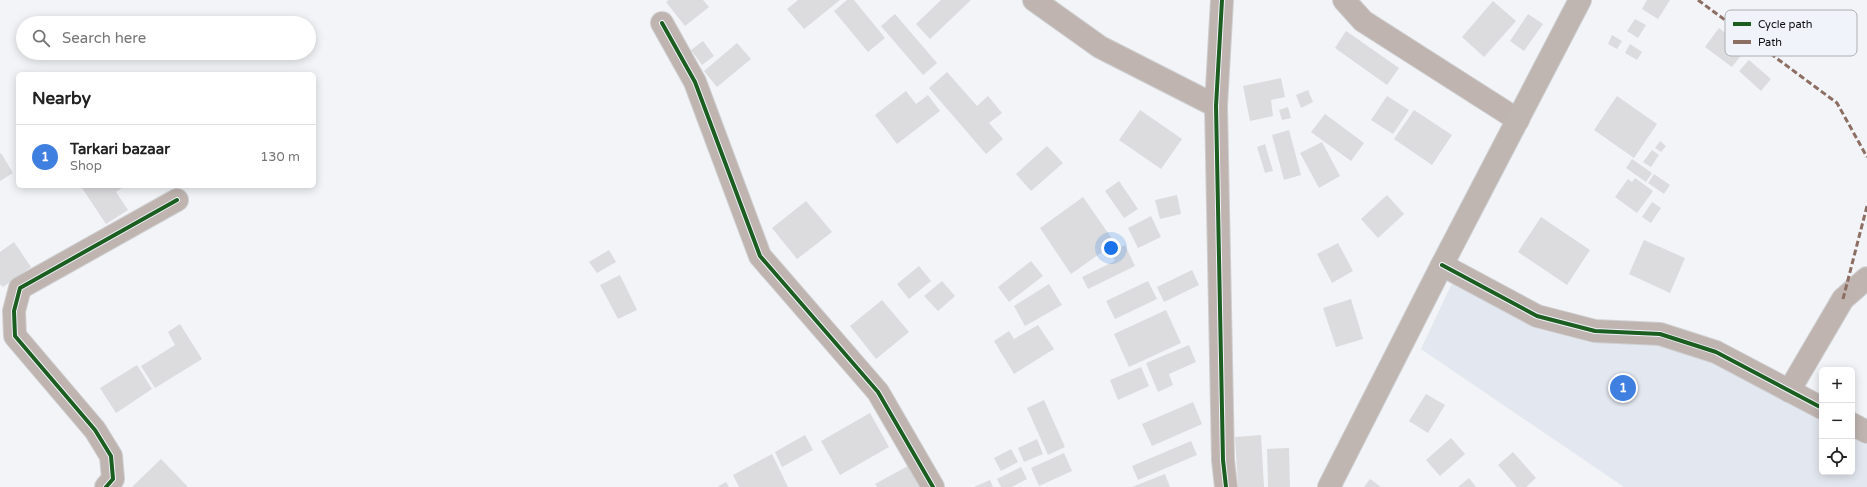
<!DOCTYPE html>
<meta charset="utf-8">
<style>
:root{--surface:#fff;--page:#f2f2f2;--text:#222;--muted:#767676;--line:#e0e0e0;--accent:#0b8043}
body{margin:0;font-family:"Varela Round",sans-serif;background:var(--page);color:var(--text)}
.controls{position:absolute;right:12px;bottom:12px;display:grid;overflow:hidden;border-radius:6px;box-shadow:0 2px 10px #0003}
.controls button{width:36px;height:36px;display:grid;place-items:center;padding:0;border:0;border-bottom:1px solid var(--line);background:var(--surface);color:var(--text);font:20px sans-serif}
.you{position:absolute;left:1111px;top:248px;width:14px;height:14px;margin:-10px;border:3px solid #fff;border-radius:50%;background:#1a73e8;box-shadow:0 0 0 6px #1a73e833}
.badge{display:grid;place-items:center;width:26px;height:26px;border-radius:50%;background:var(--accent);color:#fff;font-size:13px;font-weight:700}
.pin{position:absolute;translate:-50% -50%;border:2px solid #fff;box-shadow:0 1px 4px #0006}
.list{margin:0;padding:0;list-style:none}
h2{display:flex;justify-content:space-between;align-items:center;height:52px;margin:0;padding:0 16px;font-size:17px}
h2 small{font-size:13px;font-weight:400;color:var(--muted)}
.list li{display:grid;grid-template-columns:26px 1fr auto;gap:12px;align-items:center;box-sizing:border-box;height:64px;padding:0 16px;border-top:1px solid var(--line)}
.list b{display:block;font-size:15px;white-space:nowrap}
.list p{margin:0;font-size:13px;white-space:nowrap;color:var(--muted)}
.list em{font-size:13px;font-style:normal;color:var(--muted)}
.icon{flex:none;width:22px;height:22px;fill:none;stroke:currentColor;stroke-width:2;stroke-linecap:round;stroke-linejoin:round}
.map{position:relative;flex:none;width:1867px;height:487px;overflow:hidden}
.search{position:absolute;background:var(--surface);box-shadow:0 2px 10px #0003;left:16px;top:16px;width:300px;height:44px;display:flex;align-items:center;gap:10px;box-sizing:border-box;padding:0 14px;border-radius:22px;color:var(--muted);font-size:15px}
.panel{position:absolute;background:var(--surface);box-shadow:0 2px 10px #0003;left:16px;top:72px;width:300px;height:116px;border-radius:6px}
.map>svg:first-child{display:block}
.built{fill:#e3e7ef}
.building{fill:#dcdcde}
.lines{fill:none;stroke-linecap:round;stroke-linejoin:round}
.minor-casing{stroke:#cecfd1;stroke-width:24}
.primary-casing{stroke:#cecfd1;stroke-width:24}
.minor{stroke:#bfb4b0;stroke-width:22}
.primary{stroke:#bfb5b1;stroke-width:22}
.quiet{stroke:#8d6e63;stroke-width:3;stroke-dasharray:6 3;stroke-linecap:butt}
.cycleway-casing{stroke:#f0f3f9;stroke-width:6}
.cycleway{stroke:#1b5e20;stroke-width:4}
.key{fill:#f0f3f9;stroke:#acaeb3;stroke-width:1}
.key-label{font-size:11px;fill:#0d0e10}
</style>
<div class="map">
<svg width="1867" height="487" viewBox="0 0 1867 487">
<rect width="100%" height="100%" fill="#f2f4f7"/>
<path class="built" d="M1454 279 1550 327 1660 340 1714 358 1822 418V472H1852V435L1867 443V487H1624L1421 349Z"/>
<g class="building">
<path d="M669 0H703L709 7 685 26 666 2Z"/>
<path d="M798 0H840L804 29 787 9Z"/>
<path d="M847 0H854L885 38 868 52 834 11Z"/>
<path d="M941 0H971L930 39 916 24Z"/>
<path d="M1647 0H1670L1658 19 1642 9Z"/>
<path d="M1493 1 1516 21 1484 57 1462 37Z"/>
<path d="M895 14 937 63 923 75 881 26Z"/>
<path d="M1528 14 1543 24 1524 51 1510 41Z"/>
<path d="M1635 19 1646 25 1638 38 1627 31Z"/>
<path d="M1719 28 1746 49 1732 67 1705 47Z"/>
<path d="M1346 31 1399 68 1387 85 1335 48Z"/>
<path d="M1612 35 1622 41 1617 49 1608 44Z"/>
<path d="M703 41 714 56 702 65 691 50Z"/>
<path d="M737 43 751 59 717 87 704 71Z"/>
<path d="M1630 44 1642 52 1637 60 1625 53Z"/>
<path d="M1749 60 1771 79 1761 91 1739 71Z"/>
<path d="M947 72 977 106 988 96 1002 113 989 123 1003 139 986 154 929 88Z"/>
<path d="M1281 78 1285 97 1271 100 1273 116 1250 121 1243 86Z"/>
<path d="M1308 90 1313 102 1301 108 1296 95Z"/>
<path d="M906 91 916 104 928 95 940 111 897 144 875 115Z"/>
<path d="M1387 96 1409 110 1393 134 1371 120Z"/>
<path d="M1617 96 1657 124 1634 158 1594 130Z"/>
<path d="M1288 107 1291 118 1282 120 1279 110Z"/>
<path d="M1140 110 1182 139 1161 169 1119 140Z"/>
<path d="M1414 110 1452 135 1432 165 1394 139Z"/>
<path d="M1325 114 1364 143 1351 161 1311 132Z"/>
<path d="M1289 130 1301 175 1284 180 1272 135Z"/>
<path d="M1660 141 1666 146 1661 152 1655 148Z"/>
<path d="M1322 142 1340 176 1319 188 1300 153Z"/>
<path d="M1265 144 1273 171 1265 173 1257 147Z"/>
<path d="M1047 146 1063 163 1031 191 1016 174Z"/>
<path d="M1652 150 1659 155 1651 167 1643 162Z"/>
<path d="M1 153 13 173 0 181V154Z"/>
<path d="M1632 159 1652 173 1646 182 1626 168Z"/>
<path d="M1654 174 1670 185 1664 194 1648 183Z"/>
<path d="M1635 178 1653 191 1637 213 1615 197 1628 179 1632 182Z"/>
<path d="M1119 181 1138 209 1124 218 1105 191Z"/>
<path d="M84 186H125L116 192 128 210 106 224 82 188Z"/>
<path d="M1177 195 1181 214 1160 219 1155 200Z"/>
<path d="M1387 195 1404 214 1378 238 1361 219Z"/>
<path d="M1083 197 1115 243 1071 274 1040 228Z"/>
<path d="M806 201 832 232 797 259 772 228Z"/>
<path d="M1652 202 1661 208 1651 223 1642 217Z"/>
<path d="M1151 216 1161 237 1138 248 1128 228Z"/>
<path d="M1541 217 1590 250 1567 285 1518 252Z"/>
<path d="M1644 240 1685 258 1670 293 1629 274Z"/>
<path d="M14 242 31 267 3 287 0 284V252Z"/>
<path d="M1338 243 1353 271 1332 283 1317 254Z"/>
<path d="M1125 245 1135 266 1088 289 1082 277 1115 261 1111 252Z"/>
<path d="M609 250 616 262 597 273 589 262Z"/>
<path d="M1031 261 1043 276 1009 302 998 287Z"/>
<path d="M919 266 931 281 909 299 897 284Z"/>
<path d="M1192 270 1199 285 1164 302 1157 287Z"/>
<path d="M620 275 637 310 618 319 600 285Z"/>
<path d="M942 281 955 296 938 311 924 296Z"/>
<path d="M1148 281 1157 299 1115 319 1106 301Z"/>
<path d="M1049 284 1062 305 1025 326 1014 306Z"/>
<path d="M1351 299 1363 339 1336 347 1323 308Z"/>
<path d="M882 300 909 332 876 359 850 326Z"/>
<path d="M1166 310 1181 343 1129 367 1114 334Z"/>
<path d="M180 324 202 359 155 388 141 366 175 345 168 332Z"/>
<path d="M1038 325 1054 349 1014 374 994 341 1009 331 1014 339Z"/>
<path d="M1189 345 1196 362 1169 374 1173 385 1158 392 1146 363Z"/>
<path d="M137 365 152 389 116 413 100 388Z"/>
<path d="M1141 367 1149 386 1118 400 1110 380Z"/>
<path d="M1426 394 1445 405 1428 433 1409 421Z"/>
<path d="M1044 400 1065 447 1048 455 1027 408Z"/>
<path d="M1193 402 1202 424 1152 446 1142 424Z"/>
<path d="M870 413 889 447 840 475 821 441Z"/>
<path d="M805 435 813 450 782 467 775 452Z"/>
<path d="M1261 435 1264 487H1238L1235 437Z"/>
<path d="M1451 438 1465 454 1440 476 1426 460Z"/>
<path d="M1037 439 1043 454 1024 462 1018 448Z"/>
<path d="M1191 441 1197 455 1138 480 1132 466Z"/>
<path d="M1289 448 1290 487H1268L1267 449Z"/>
<path d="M1011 449 1018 462 1001 471 994 458Z"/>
<path d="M1513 452 1536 478 1526 487H1517L1498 465Z"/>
<path d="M1064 453 1072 471 1039 486 1031 468Z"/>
<path d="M772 454 788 487H739L733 475Z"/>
<path d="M161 459 188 487H132Z"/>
<path d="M908 466 919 487H877L875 484Z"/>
<path d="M1021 467 1027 479 1012 487H1001L997 479Z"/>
<path d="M1165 474 1170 487H1132Z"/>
<path d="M1469 478 1476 487H1458Z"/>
<path d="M1370 479 1381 487H1364Z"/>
<path d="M990 480 993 487H974Z"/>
<path d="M726 482 729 487H717Z"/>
</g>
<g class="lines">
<g class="minor-casing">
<g id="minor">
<path d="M1034 0 1100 47 1216 106"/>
<path d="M1222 0 1216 106 1223 460 1226 487"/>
<path d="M1344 0 1363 21 1518 120"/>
<path d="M662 23 695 82 760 256 878 392 933 487"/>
<path d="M1442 265 1537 316 1595 331 1660 334 1716 352 1822 408"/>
<path d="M1789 391 1843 299 1867 278"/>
<path d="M1852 424 1867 432"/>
<path d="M106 487 113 479 111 456 95 430 15 336 14 311 20 288 177 200"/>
</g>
</g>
<g class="primary-casing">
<path id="primary" d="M1329 487 1442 265 1580 0"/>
</g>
<use href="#minor" class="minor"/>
<use href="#primary" class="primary"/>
<g class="quiet">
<path d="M1698 0 1837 103 1867 157"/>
<path d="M1843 299 1867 206"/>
</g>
<g class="cycleway-casing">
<g id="cycleway">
<path d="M1222 0 1216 106 1223 460 1226 487"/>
<path d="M662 23 695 82 760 256 878 392 933 487"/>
<path d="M1442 265 1537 316 1595 331 1660 334 1716 352 1822 408"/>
<path d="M106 487 113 479 111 456 95 430 15 336 14 311 20 288 177 200"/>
</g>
</g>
<use href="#cycleway" class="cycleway"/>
</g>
<rect x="1725" y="10" width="132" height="46" rx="6" class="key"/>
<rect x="1733" y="22" width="18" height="4" fill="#1b5e20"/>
<rect x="1733" y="40" width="18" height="4" fill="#8d6e63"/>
<g class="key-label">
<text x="1758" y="28">Cycle path</text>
<text x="1758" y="46">Path</text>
</g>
</svg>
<div class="controls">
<button>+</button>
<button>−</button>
<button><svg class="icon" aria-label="locate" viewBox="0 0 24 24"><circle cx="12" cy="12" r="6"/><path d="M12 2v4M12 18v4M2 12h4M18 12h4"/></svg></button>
</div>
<div class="you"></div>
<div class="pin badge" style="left:1623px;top:388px;background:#3f7fe0">1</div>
<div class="search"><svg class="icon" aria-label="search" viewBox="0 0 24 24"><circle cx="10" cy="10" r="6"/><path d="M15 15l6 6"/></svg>Search here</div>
<section class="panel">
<h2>Nearby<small></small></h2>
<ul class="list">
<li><span class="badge" style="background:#3f7fe0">1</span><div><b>Tarkari bazaar</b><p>Shop</p></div><em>130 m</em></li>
</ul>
</section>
</div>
